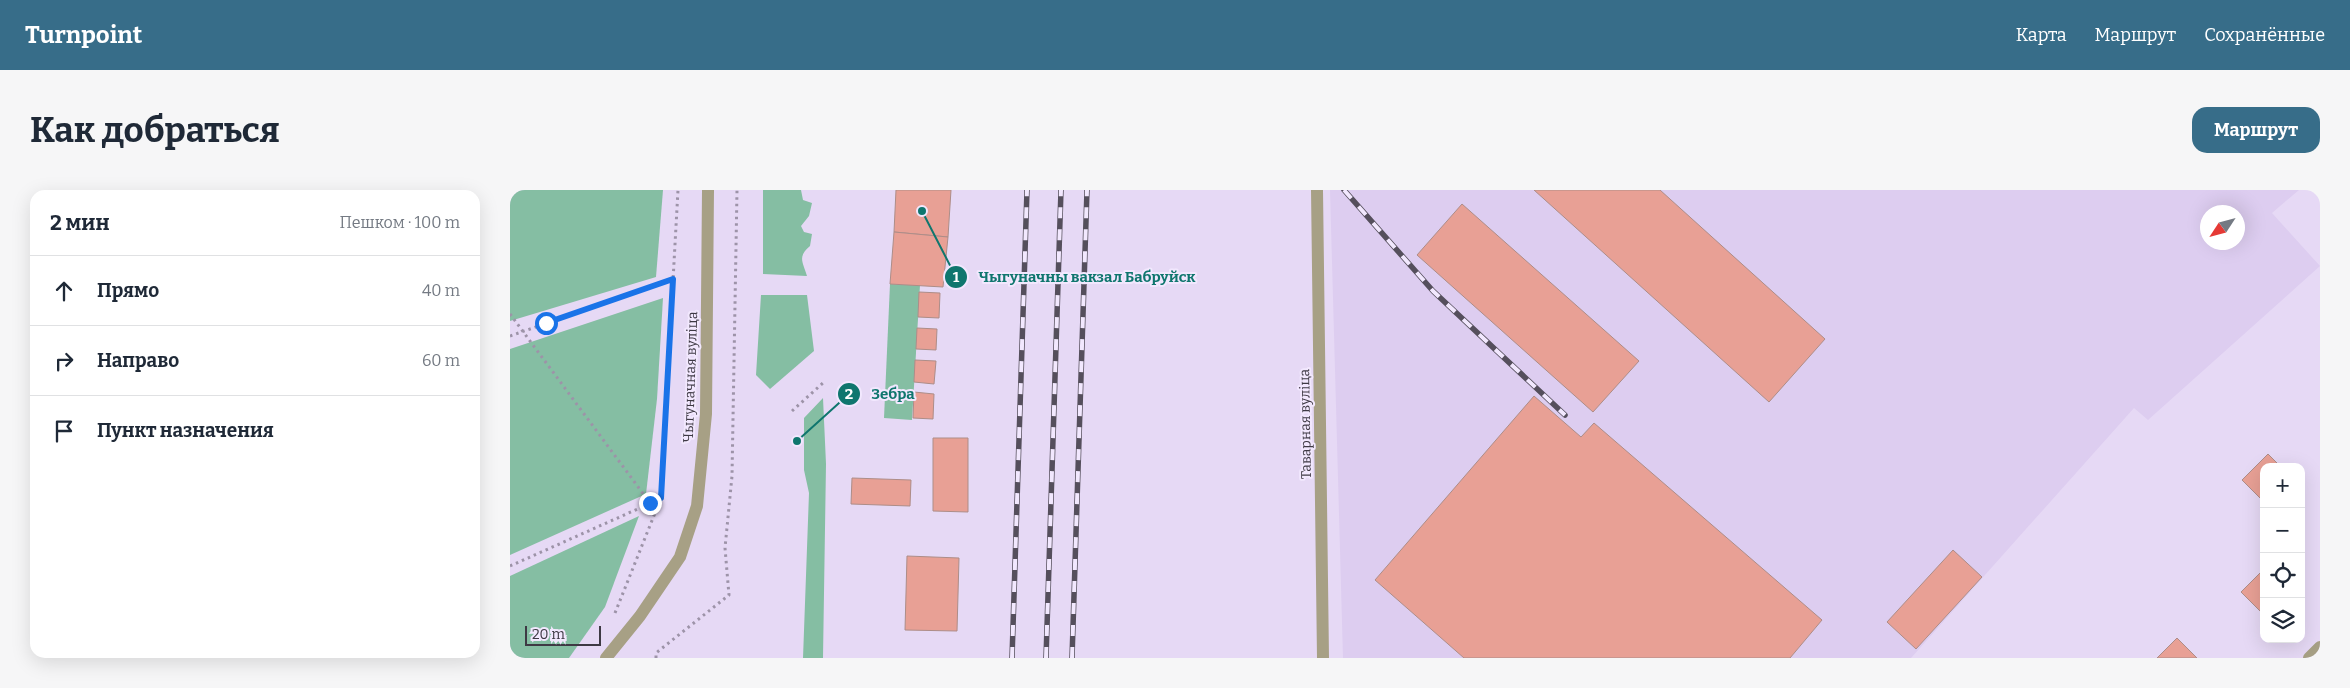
<!DOCTYPE html>
<html lang="ru">
<meta charset="utf-8">
<style>
:root{--surface:#fff;--page:#f6f6f7;--text:#1f2937;--muted:#747a83;--line:#e0e1e3;--accent:#376d89}
body{margin:0;font-family:Bitter,serif;background:var(--page);color:var(--text)}
.controls{position:absolute;right:15px;bottom:15px;display:grid;overflow:hidden;border-radius:10px;box-shadow:0 5px 20px #0002}
.controls button{width:45px;height:45px;display:grid;place-items:center;padding:0;border:0;border-bottom:1px solid var(--line);background:var(--surface);color:var(--text);font:25px sans-serif}
.compass{position:absolute;left:1690px;top:15px;width:45px;height:45px;border-radius:50%;background:var(--surface);box-shadow:0 5px 20px #0002;rotate:234deg}
.scale{position:absolute;left:15px;bottom:12px;width:76px;box-sizing:border-box;padding-left:5px;border:2px solid #3e3944;border-top:0;font-size:14px;line-height:18px;white-space:nowrap;color:#3e3944;-webkit-text-stroke:4px #f2e8fe;paint-order:stroke}
.stop{position:absolute;width:15px;height:15px;margin:-11px;border:4px solid #1a73e8;border-radius:50%;background:#fff}
.stop.end{background:#1a73e8;border-color:#fff;box-shadow:0 1px 5px #0008}
.list{margin:0;padding:0;list-style:none}
h2{display:flex;justify-content:space-between;align-items:center;height:65px;margin:0;padding:0 20px;font-size:21px}
h2 small{font-size:16px;font-weight:400;color:var(--muted)}
.list li{display:grid;grid-template-columns:32px 1fr auto;gap:15px;align-items:center;box-sizing:border-box;height:70px;padding:0 20px;border-top:1px solid var(--line)}
.list b{display:block;font-size:19px;white-space:nowrap}
.list em{font-size:16px;font-style:normal;color:var(--muted)}
.icon{flex:none;width:28px;height:28px;fill:none;stroke:currentColor;stroke-width:2;stroke-linecap:round;stroke-linejoin:round}
.map{position:relative;flex:none;width:1810px;height:468px;overflow:hidden;border-radius:15px}
header{display:flex;align-items:center;gap:30px;box-sizing:border-box;height:70px;padding:0 25px;background:var(--accent);color:#fff}
header strong{font-size:24px}
nav{display:flex;gap:28px;margin-inline-start:auto;font-size:18px}
.intro{display:flex;align-items:center;justify-content:space-between;box-sizing:border-box;height:120px;padding:0 30px}
h1{margin:0;font-size:35px}
.button{padding:12px 22px;border-radius:15px;background:var(--accent);color:#fff;font-size:18px;font-weight:700}
main{display:flex;gap:30px;padding:0 30px}
aside{flex:1;background:var(--surface);border-radius:15px;box-shadow:0 5px 20px #0002}
.map>svg:first-child{display:block}
.built{fill:#ddcdf0;fill-rule:evenodd}
.green{fill:#85bea3}
.building{fill:#e8a095;stroke:#ad8d88}
.lines{fill:none;stroke-linecap:round;stroke-linejoin:round}
.path{stroke:#9d93a8;stroke-width:3;stroke-dasharray:2.5 4;stroke-linecap:butt}
.minor{stroke:#a7a085;stroke-width:12}
.rail-casing{stroke:#554f5c;stroke-width:5.5}
.rail{stroke:#f2e8fe;stroke-width:4;stroke-dasharray:11;stroke-linecap:butt}
.route{stroke:#1a73e8;stroke-width:6}
.labels{text-anchor:middle;stroke-width:4;stroke-linejoin:round;paint-order:stroke}
.street-label{font-size:14px;fill:#3e3944;stroke:#f2e8fe}
.leader{fill:none;stroke:#0f766e;stroke-width:2}
.callout-dot{fill:#0f766e;stroke:#f2e8fe;stroke-width:2}
.mark-label{font-size:15px;text-anchor:middle;font-weight:bold;fill:#fff}
.callout-label{font-size:15px;text-anchor:middle;font-weight:bold;fill:#0f766e;stroke:#f2e8fe;stroke-width:4;stroke-linejoin:round;paint-order:stroke}
</style>
<header>
<strong>Turnpoint</strong>
<nav><a>Карта</a><a>Маршрут</a><a>Сохранённые</a></nav>
</header>
<div class="intro"><h1>Как добраться</h1><a class="button">Маршрут</a></div>
<main>
<aside>
<h2>2 мин<small>Пешком · 100 m</small></h2>
<ul class="list">
<li><svg class="icon" aria-label="ahead" viewBox="0 0 24 24"><path d="M12 20V5M6 11l6-6 6 6"/></svg><div><b>Прямо</b></div><em>40 m</em></li>
<li><svg class="icon" aria-label="right" viewBox="0 0 24 24"><path d="M7 20v-9h11M14 6l5 5-5 5"/></svg><div><b>Направо</b></div><em>60 m</em></li>
<li><svg class="icon" aria-label="arrive" viewBox="0 0 24 24"><path d="M6 21V4h12l-3 4 3 4H6"/></svg><div><b>Пункт назначения</b></div></li>
</ul>
</aside>
<div class="map">
<svg width="1810" height="468" viewBox="0 0 1810 468">
<rect width="100%" height="100%" fill="#e6d9f5"/>
<path class="built" d="M820 0H1789L1762 23 1810 76 1638 230 1624 218 1401 468H833ZM1698 22H1728V52H1698Z"/>
<g class="green">
<path d="M0 0H153L146 87 0 131Z"/>
<path d="M253 0H291L293 10 302 13 299 26 291 36 294 42 302 44 300 56C287 67 293 72 297 86L253 84Z"/>
<path d="M380 94 410 95 402 230 374 228Z"/>
<path d="M251 105H297L304 161 260 199 246 185Z"/>
<path d="M153 108 147 209 136 304 0 365V159Z"/>
<path d="M313 208 316 274 313 468H293L299 303 294 280V228Z"/>
<path d="M129 326 95 417 59 468H0V386Z"/>
</g>
<g class="building">
<path d="M386 0H441L438 47 384 42Z"/>
<path d="M1024 0H1150L1315 149 1259 212Z"/>
<path d="M952 14 1129 171 1083 222 907 65Z"/>
<path d="M384 42 438 47 433 97 380 94Z"/>
<path d="M409 102 430 103 429 128 408 127Z"/>
<path d="M407 138 427 139 426 160 406 159Z"/>
<path d="M405 170 426 171 424 194 404 192Z"/>
<path d="M404 202 424 204 423 229 403 228Z"/>
<path d="M1024 206 1071 247 1084 233 1312 430 1280 468H954L865 390Z"/>
<path d="M423 248H458V322L423 321Z"/>
<path d="M1758 264 1771 277H1754V312L1732 290Z"/>
<path d="M342 288 401 290 400 316 341 314Z"/>
<path d="M1443 360 1472 387 1406 459 1377 432Z"/>
<path d="M397 366 449 368 447 441 395 440Z"/>
<path d="M1754 379V425L1731 402Z"/>
<path d="M1667 448 1687 468H1647Z"/>
</g>
<g class="lines">
<g class="path">
<path d="M0 124 140 313"/>
<path d="M0 146 163 89"/>
<path d="M282 221 314 192"/>
<path d="M0 376 150 309"/>
<path d="M105 423 151 308 168 0"/>
<path d="M146 468V463L219 405 215 358 222 286 227 0"/>
</g>
<g class="minor">
<path d="M807 0 813 468"/>
<path d="M96 468 130 426 170 367 187 316 196 224 198 0"/>
<path d="M1799 468 1810 457"/>
</g>
<g class="rail-casing">
<g id="rail">
<path d="M834 0 923 101 1055 225"/>
<path d="M502 468 517 0"/>
<path d="M536 468 551 0"/>
<path d="M562 468 577 0"/>
</g>
</g>
<use href="#rail" class="rail"/>
</g>
<g class="lines">
<path class="route" d="M36 133 163 89 151 308 140 313"/>
</g>
<g class="labels">
<g class="street-label">
<text transform="translate(180 187) rotate(-88)" y="5">Чыгуначная вуліца</text>
<text transform="translate(795 234) rotate(-91)" y="5">Таварная вуліца</text>
</g>
</g>
<path class="leader" d="M412 21L446 87M287 251L339 204"/>
<g class="callout-dot">
<circle cx="412" cy="21" r="5"/>
<circle cx="287" cy="251" r="5"/>
<circle cx="446" cy="87" r="12"/>
<circle cx="339" cy="204" r="12"/>
</g>
<g class="mark-label">
<text x="446" y="92">1</text>
<text x="339" y="209">2</text>
</g>
<g class="callout-label">
<text x="577" y="92">Чыгуначны вакзал Бабруйск</text>
<text x="383" y="209">Зебра</text>
</g>
</svg>
<div class="controls">
<button>+</button>
<button>−</button>
<button><svg class="icon" aria-label="locate" viewBox="0 0 24 24"><circle cx="12" cy="12" r="6"/><path d="M12 2v4M12 18v4M2 12h4M18 12h4"/></svg></button>
<button><svg class="icon" aria-label="layers" viewBox="0 0 24 24"><path d="M12 4l9 5-9 5-9-5zM3 14l9 5 9-5"/></svg></button>
</div>
<svg class="compass" viewBox="-18 -18 36 36"><path d="M0-13l5 13h-10z" fill="#e53935"/><path d="M0 13l5-13h-10z" fill="#747a83"/></svg>
<div class="scale">20 m</div>
<div class="stop" style="left:36px;top:133px"></div>
<div class="stop end" style="left:140px;top:313px"></div>
</div>
</main>
